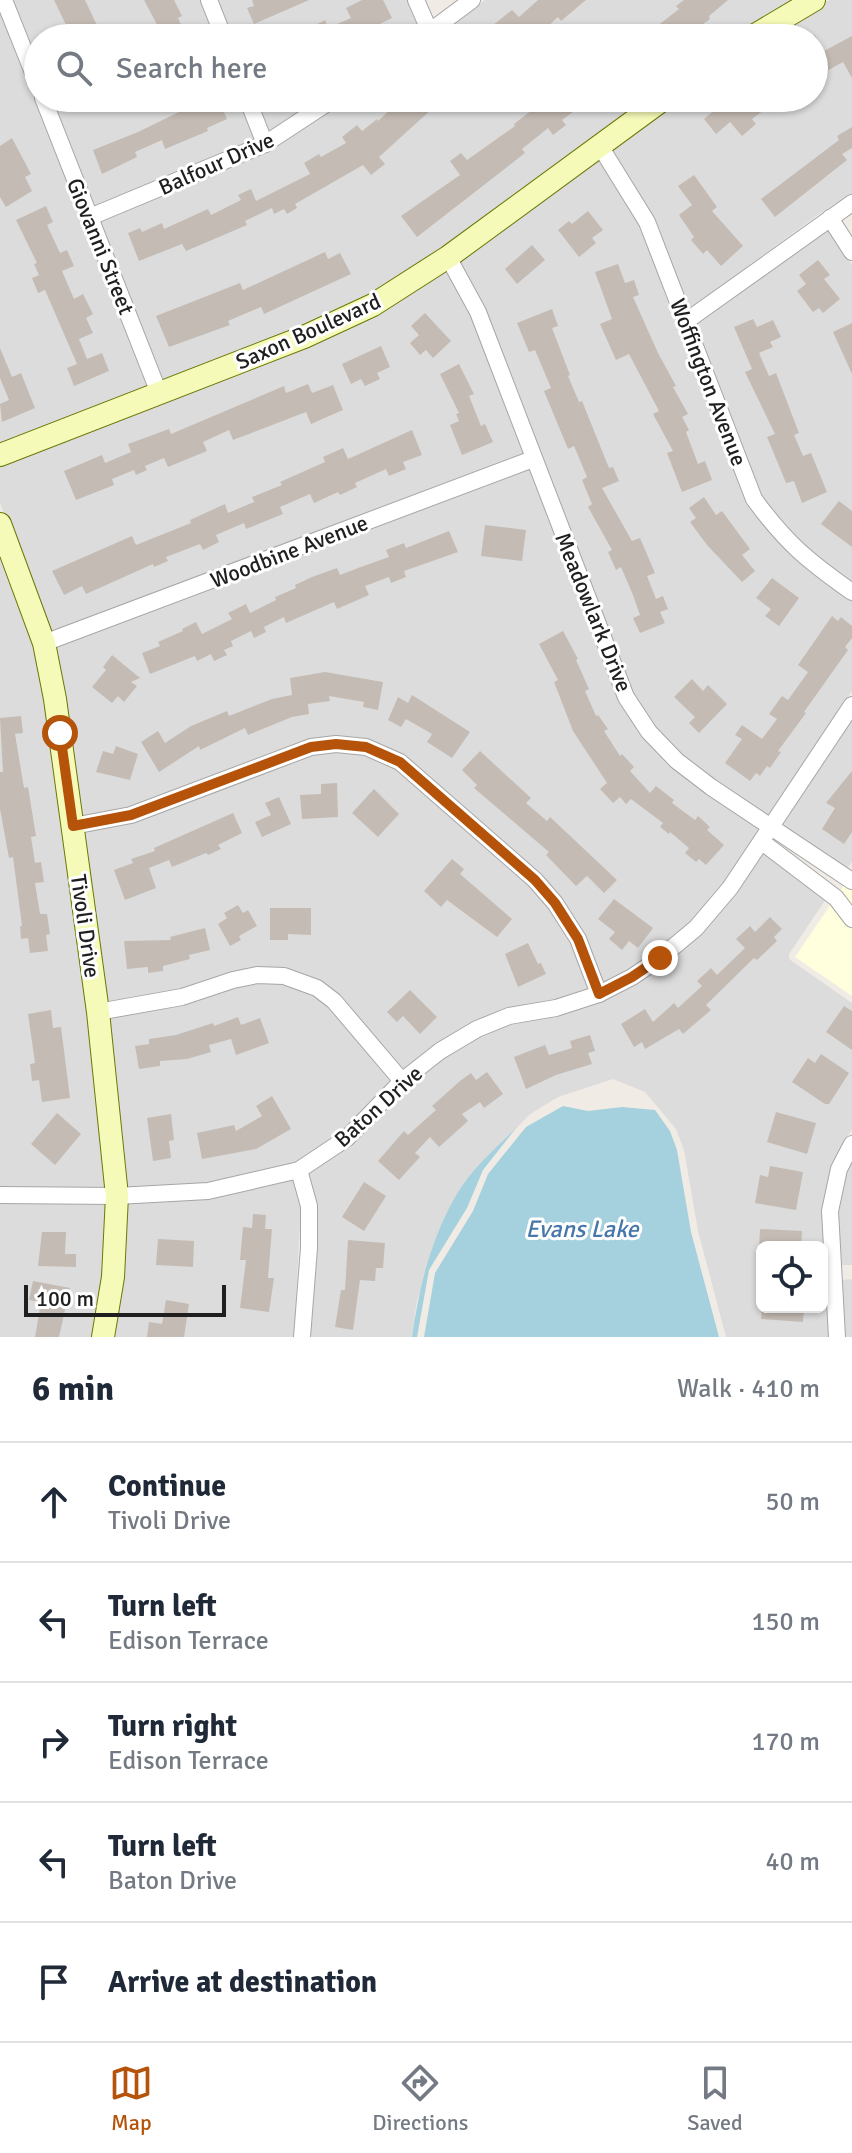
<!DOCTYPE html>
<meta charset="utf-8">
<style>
:root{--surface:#fff;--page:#f2f2f3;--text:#1f2937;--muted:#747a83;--line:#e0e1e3;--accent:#b45309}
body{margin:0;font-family:Signika,sans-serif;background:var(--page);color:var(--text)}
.controls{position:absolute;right:24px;bottom:24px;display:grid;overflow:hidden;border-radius:12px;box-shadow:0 2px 6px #0004}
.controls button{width:72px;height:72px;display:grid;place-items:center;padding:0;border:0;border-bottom:2px solid var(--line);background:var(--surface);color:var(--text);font:40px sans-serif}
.scale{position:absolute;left:24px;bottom:20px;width:202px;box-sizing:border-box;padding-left:8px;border:4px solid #1f1f1f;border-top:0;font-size:22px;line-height:28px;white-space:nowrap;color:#1f1f1f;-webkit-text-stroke:6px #fff;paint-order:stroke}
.stop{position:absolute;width:24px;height:24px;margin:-18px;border:6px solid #b45309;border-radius:50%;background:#fff}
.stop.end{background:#b45309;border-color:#fff;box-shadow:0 2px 8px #0008}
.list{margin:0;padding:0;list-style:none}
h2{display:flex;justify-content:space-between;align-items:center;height:104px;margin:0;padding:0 32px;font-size:34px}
h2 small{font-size:26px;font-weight:400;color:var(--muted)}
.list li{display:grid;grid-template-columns:52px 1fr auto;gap:24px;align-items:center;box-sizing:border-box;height:120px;padding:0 32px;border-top:2px solid var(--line)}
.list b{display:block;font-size:30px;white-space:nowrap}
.list p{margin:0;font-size:26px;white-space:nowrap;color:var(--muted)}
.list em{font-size:26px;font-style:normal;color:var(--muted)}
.icon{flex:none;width:44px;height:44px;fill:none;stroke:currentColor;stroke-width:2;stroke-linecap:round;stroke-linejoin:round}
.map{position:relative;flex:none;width:852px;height:1337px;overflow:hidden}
.search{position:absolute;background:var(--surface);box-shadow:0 2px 6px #0004;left:24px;right:24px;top:24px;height:88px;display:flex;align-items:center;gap:20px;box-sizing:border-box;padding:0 28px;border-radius:44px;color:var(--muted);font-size:30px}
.sheet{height:704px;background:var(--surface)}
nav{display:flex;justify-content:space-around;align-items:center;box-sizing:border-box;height:112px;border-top:2px solid var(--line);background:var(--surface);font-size:22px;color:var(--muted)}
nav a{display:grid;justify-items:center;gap:4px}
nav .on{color:var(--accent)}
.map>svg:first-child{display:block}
.residential{fill:#dddcdc;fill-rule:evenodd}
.education{fill:#ffffde}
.water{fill:#a5d0de}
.building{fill:#c4bcb4}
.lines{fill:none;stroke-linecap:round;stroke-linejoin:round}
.street-casing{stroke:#a6a6a6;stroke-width:18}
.secondary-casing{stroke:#6a7804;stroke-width:24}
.street{stroke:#fff;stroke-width:16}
.secondary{stroke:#f6fab8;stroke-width:22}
.route{stroke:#b45309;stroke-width:10}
.labels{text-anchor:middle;stroke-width:6;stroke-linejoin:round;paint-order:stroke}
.street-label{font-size:22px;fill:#1f1f1f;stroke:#fff}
.water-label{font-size:24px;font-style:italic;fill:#4777a8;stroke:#fff}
</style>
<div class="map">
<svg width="852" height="1337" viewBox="0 0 852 1337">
<rect width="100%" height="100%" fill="#f0ece5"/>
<g class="residential">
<path d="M12 0H201L216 38H38V66Z"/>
<path d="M217 0H408L421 29 408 38H231Z"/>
<path d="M485 0H798L736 38H435Z"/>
<path d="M829 0H852V194L819 214 688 310 610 148 678 98H814V38H763Z"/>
<path d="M0 9 150 389 0 447Z"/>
<path d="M51 98H240L256 140 94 207Z"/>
<path d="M255 98H322L269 133Z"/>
<path d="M349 98H652L444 251 368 299 163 384 99 221 274 149Z"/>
<path d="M598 157 640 224 675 321 749 502 772 535 802 565 852 600V691L769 817 715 782 682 756 654 728 633 694 458 260Z"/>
<path d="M828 229 852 265V583L812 555 784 527 761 496 694 325Z"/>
<path d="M446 267 471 314 524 454 48 634 0 503V463Z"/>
<path d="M530 468 619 698 761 828 724 883 690 923 655 952 603 984 585 936 403 755 336 737 128 808 79 818 52 648Z"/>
<path d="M0 545 34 639 47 699 109 1188H0Z"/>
<path d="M852 719V861L847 869 782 825Z"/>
<path d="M337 751 365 754 397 768 530 884 550 907 572 942 590 989 553 1001 402 1071 287 969 104 1004 81 832 135 822 314 754Z"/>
<path d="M764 853 826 899 789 954V959L852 1003V1129L831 1167 823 1211 829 1337H726L698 1231 684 1150 676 1129 645 1092 613 1079 558 1097 529 1115 462 1186 417 1300 412 1337H309L316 1250 307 1174 407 1087 445 1057 481 1036 512 1023 558 1015 608 999 665 964 702 933 736 893ZM762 1247H822V1307H762Z"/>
<path d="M259 982 284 983 314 995 330 1006 392 1080 342 1132 295 1163 206 1183 124 1188 106 1019 184 1004 236 987Z"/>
<path d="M852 1161V1265H841L838 1213 846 1172Z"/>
<path d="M294 1179 301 1206 294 1337H111L125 1202 210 1198Z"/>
<path d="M0 1203H110L106 1275 95 1337H0Z"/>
<path d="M852 1279V1337H844L842 1280Z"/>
</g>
<path class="education" d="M852 873V996L795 957Z"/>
<g class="water">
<path d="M563 1106 588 1111 622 1107 655 1110 670 1131 677 1150 691 1232 719 1337H424L435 1273 473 1211 488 1174 526 1127Z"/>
<path d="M516 1128 483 1170 467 1208 429 1270 417 1337H412C419 1286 433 1230 462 1186 476 1165 498 1146 516 1128Z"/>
</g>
<g class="building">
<path d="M54 0H85L103 38H68L63 28 67 27Z"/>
<path d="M144 0H174L182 16 178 18 187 38H164Z"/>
<path d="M252 0H309L254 24 247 8 254 6Z"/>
<path d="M362 0H383L392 18 351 38H307L315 34 312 27 325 20 328 28 351 18 346 8Z"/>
<path d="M538 0H586L561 21 558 17 535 38H477L512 10 519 17Z"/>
<path d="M684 0H728L709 16 710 19 684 38H642L679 9 676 6Z"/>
<path d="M814 34 824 51 852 36V78L843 62 814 78Z"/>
<path d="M208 98H218L227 119 207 128 208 131 165 149 162 140 135 152 137 157 102 174 93 150 138 132Z"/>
<path d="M403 98H423L433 108 379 157 385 164 371 175 363 165 295 204 297 208 287 214 284 209 274 214 272 208 245 221 247 225 186 251 182 244 139 261 128 233 140 228 142 232 162 223 164 229 208 209 211 215 241 200 238 195 251 189 256 201 310 174 304 163 319 154 321 157 346 143 342 137 357 125 362 131 377 119 378 121Z"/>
<path d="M559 98H592L562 120 566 125 553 135 548 128 522 149 525 153 417 237 401 216 460 175 450 161 461 153 467 160 515 126 514 124 546 99 550 105Z"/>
<path d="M729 98H780L752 119 756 124 742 136 730 122 716 134 704 119Z"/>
<path d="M852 127V148L842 154 847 160 775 217 761 199 839 140 837 136Z"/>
<path d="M12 138 31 174 25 177 32 191 6 207 0 197V146Z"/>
<path d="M694 175 717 207 712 211 743 246 721 266 707 250 703 254 691 240 694 237 679 215 692 205 678 186Z"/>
<path d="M46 206 53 222 47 225 60 253 67 250 74 266 62 271 74 299 83 294 93 314 86 318 93 333 79 339 87 359 102 353 109 371 74 386 67 368 77 364 45 290 38 293 32 278 39 275 34 264 37 263 16 220Z"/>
<path d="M588 211 603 230 592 238 596 243 579 257 558 230 569 221 572 224Z"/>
<path d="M532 245 545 260 517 284 505 269Z"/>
<path d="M325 252 328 259 340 253 351 274 264 314 261 307 228 321 230 325 169 347 156 316 240 283 243 290Z"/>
<path d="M818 260 830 275 824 279 840 299 823 313 819 308 813 312 797 291 806 284 799 275Z"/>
<path d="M618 264 625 283 634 280 639 295 633 297 658 353 676 386 673 387 688 414 682 417 689 430 686 432 698 464 705 461 712 480 682 492 667 453 673 451 653 414 659 411 629 354 616 360 600 324 612 319 595 272Z"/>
<path d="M552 309 558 326 552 328 570 375 568 376 579 402 582 401 609 468 613 467 619 481 602 488 632 541 640 538 655 573 647 576 656 599 663 596 668 609 660 612 665 623 640 633 633 618 640 615 633 595 621 567 616 570 608 552 612 550 588 507 592 504 582 480 587 477 574 446 568 449 544 391 551 388 535 350 529 352 517 323Z"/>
<path d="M425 313 451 341 433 358 426 350 420 355 410 343 419 335 411 326Z"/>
<path d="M753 319 757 327 773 320 781 337 770 342 773 347 759 353 769 376 776 373 799 433 794 435 803 456 811 453 827 492 802 503 794 481 786 483 767 437 775 434 745 372 752 369 734 327Z"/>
<path d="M852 323V374L833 332Z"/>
<path d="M381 346 390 367 377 373 380 379 365 386 361 379 351 384 342 364Z"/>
<path d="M0 348 12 377 21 373 35 408 2 422 0 404 9 400 0 378Z"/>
<path d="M459 364 474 394 469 396 481 426 485 424 493 442 462 455 450 425 459 421 456 414 459 413 440 374Z"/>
<path d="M308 384 312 393 333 385 343 410 311 424 306 412 233 440 229 430 203 442 207 451 168 467 164 458 145 466 147 470 136 475 134 470 112 479 114 485 76 500 64 471 102 455 105 463 131 452 128 444 169 429 171 434 284 386 286 393Z"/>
<path d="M412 430 422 455 403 462 406 469 389 476 386 469 355 483 357 487 340 495 338 492 314 503 310 494 280 507 283 514 246 529 244 523 216 535 219 542 203 550 200 544 166 557 168 561 154 567 153 564 86 594 82 586 64 595 52 571 132 536 136 545 191 523 190 520 225 504 228 513 254 502 252 497 282 485 280 482 325 462 323 457 343 448 348 459Z"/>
<path d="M704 497 716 515 722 511 750 549 742 555 755 571 742 582 707 545 690 522 696 518 689 508Z"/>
<path d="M839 501 852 511V547L821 524Z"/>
<path d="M485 525 526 530 522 561 481 556Z"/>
<path d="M449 531 458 552 404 571 406 577 391 583 389 577 365 586 369 595 337 609 334 602 286 623 284 617 264 627 266 632 254 638 251 631 231 641 233 646 224 650 227 655 214 661 211 654 197 661 195 656 150 674 142 653 160 646 158 642 183 631 182 629 196 622 202 634 232 619 228 613 246 604 250 613 276 600 275 597 296 588 295 585 312 577 337 568 340 575 358 568 389 557 386 550 404 543 406 548Z"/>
<path d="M772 578 799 598 779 626 765 616 771 609 756 598Z"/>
<path d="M832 616 838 621 841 617 852 626V638L845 647 848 650 804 712 806 713 778 751 781 752 770 768 767 766 760 776 756 773 750 781 725 763 742 739 735 735 742 725 762 739 777 719 769 714 782 696 788 700 808 672 798 665Z"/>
<path d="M563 631 578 659 576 660 589 689 585 691 596 716 598 715 608 729 604 731 620 756 622 754 634 767 630 771 650 793 656 786 674 800 672 803 695 820 698 816 710 827 707 830 724 845 706 865 699 859 696 862 685 853 689 848 670 832 669 834 660 827 663 823 631 799 626 804 620 797 613 803 600 789 607 783 573 731 554 682 558 680 539 644Z"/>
<path d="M112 655 140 678 131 682 137 686 124 702 118 696 112 703 92 687 106 670 103 667Z"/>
<path d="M325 672 383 682 378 710 363 707 364 702 329 696 330 701 308 704 309 714 292 717 248 735 245 728 200 750 199 746 159 772 141 742 158 731 165 743 191 726 227 711 229 716 272 699 292 695 290 678Z"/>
<path d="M692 679 703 691 708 685 727 704 699 733 689 723 695 717 674 697Z"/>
<path d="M412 695 470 732 452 758 427 742 432 734 406 719 401 727 388 720 398 697 408 703Z"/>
<path d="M21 716 23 733 15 734 24 788 28 787 36 836 31 837 35 863 41 862 44 882 35 883 40 914H47L50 934 46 935 48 951 30 953 28 938 21 939 20 926H22L13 857 9 858 0 809V772H3L0 718Z"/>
<path d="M116 746 138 754 130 780 96 772 103 751 113 754Z"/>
<path d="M480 751 531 798 526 803 547 821 550 817 617 880 604 893 587 876 576 886 546 855 549 852 474 788 477 785 462 770Z"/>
<path d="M852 771V832L844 844 822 829 835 808 826 803Z"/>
<path d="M337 783 338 817 302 819 300 795 321 794V784Z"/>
<path d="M374 789 399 814 378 837 352 813Z"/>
<path d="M279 797 291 824 262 837 255 822 271 815 265 803Z"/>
<path d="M233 813 242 833 218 845 221 849 208 855 206 853 172 867 169 860 149 868 156 888 125 900 114 870 133 863 131 859 155 851 154 848Z"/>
<path d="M452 859 464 869 460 874 512 919 497 937 447 900 441 907 424 891Z"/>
<path d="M614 899 653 928 638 948 629 941 622 950 609 939 615 932 598 919Z"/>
<path d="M238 905 243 913 248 910 257 926 239 936 241 940 230 946 218 924 227 918 224 913Z"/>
<path d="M270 908H311V935L288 934V940H270Z"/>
<path d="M770 917 782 929 774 937 777 941 757 960 754 958 706 1005 711 1010 683 1034 679 1029 645 1049 642 1042 634 1047 621 1024 645 1009 653 1022 674 1003 678 1008 702 986 697 981 711 968 717 975 745 948 736 939 750 926 755 932Z"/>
<path d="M205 928 210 950 189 955 190 959 163 966V971L148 973V967L127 969 124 941 171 940 170 937Z"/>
<path d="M528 943 538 964 541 963 546 974 518 987 505 954Z"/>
<path d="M410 990 437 1017 420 1034 403 1016 397 1022 387 1012Z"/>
<path d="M844 1006 852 1011V1050L826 1032Z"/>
<path d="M51 1010 53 1028 61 1027 70 1098 42 1102 39 1080 32 1081 30 1064 35 1063 28 1014Z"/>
<path d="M238 1017 241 1025 260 1018 269 1043 236 1055 231 1039 209 1045 211 1052 187 1059 160 1061V1066L139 1069 135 1046 149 1044V1039L176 1035 213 1023 214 1026Z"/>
<path d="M590 1035 595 1051 588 1053 592 1064 556 1075 526 1089 514 1057 545 1045 549 1055 572 1048 570 1041Z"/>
<path d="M821 1054 849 1073 829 1104H825L792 1082 808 1058 815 1063Z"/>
<path d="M487 1072 503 1094 484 1108 480 1102 462 1114 468 1121 439 1147 430 1137 415 1153 420 1157 399 1180 378 1161 404 1131 408 1135 436 1110 432 1106 460 1081 471 1073 476 1080Z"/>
<path d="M272 1096 291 1129 256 1149 202 1159 197 1133 234 1125 236 1131 262 1116 256 1106Z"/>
<path d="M776 1112 816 1123 807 1154 767 1142Z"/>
<path d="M57 1113 81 1134 55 1165 31 1144Z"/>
<path d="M171 1114 174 1140 169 1141 171 1158 153 1161 147 1118Z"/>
<path d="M770 1166 803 1172 796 1210 755 1203 760 1175 768 1177Z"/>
<path d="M364 1182 386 1196 364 1231 342 1217Z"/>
<path d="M253 1214 266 1215 265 1229H272L268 1278H274L269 1312 240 1308 246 1260H240L243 1227 252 1228Z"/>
<path d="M760 1229 802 1231 801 1247H759Z"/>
<path d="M42 1232H66L65 1254H76V1267L38 1266Z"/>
<path d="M158 1239 194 1241 193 1267 156 1265Z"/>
<path d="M348 1240 385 1243 383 1268H376L375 1281 360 1280 353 1330 335 1327 341 1290H345Z"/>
<path d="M33 1281 70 1288 59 1337H35L41 1302 29 1300Z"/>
<path d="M166 1300 189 1304 184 1337H147L149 1322 162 1324Z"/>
<path d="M762 1307H804L803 1322 761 1319Z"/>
</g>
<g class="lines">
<g class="street-casing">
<g id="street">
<path d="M4 0 38 85"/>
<path d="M209 0 224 38"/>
<path d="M416 0 430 32"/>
<path d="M421 38 472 0"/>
<path d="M43 98 159 393"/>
<path d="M247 98 265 144"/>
<path d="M600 146 647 222 754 499C786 543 808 561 852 592"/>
<path d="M90 217 265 144 335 98"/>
<path d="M830 218 852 252"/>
<path d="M448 257 478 312 626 697 649 732 677 761 711 787 852 881"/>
<path d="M685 322 852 203"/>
<path d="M44 643 533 459"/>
<path d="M73 826 131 815 311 747 336 744 366 747 400 762 535 880 555 903 578 939 599 994"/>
<path d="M762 842 836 898 852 919"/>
<path d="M98 1012 182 997 233 980 257 975 284 976 317 988 334 1001 402 1081"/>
<path d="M299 1170 309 1206V1248L302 1337"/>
<path d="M0 1195 117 1196 208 1191 299 1170 347 1138 402 1081 440 1051 477 1029 509 1016 556 1008 599 994 632 977 660 958 696 928 730 888 852 705"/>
<path d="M837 1337 830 1211 839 1169 852 1144"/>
</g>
</g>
<g class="secondary-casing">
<g id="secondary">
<path d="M750 38 814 0"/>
<path d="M0 455 304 337 373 305 448 257 665 98"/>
<path d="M0 524 44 643 55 699 98 1012 117 1196 113 1277 103 1337"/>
</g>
</g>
<use href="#street" class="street"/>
<use href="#secondary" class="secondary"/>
</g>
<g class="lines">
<path class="route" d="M60 733 73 826 131 815 311 747 336 744 366 747 400 762 535 880 555 903 578 939 599 994 632 977 660 958"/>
</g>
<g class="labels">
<g class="street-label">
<text transform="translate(216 163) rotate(-24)" y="8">Balfour Drive</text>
<text transform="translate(101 246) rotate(68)" y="8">Giovanni Street</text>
<text transform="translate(308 331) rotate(-24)" y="8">Saxon Boulevard</text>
<text transform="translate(709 382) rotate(69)" y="8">Woffington Avenue</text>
<text transform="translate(289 551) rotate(-21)" y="8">Woodbine Avenue</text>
<text transform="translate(594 612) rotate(68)" y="8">Meadowlark Drive</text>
<text transform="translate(86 926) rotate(82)" y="8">Tivoli Drive</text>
<text transform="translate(378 1106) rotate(-42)" y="8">Baton Drive</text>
</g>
<g class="water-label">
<text x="582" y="1237">Evans Lake</text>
</g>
</g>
</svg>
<div class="controls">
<button><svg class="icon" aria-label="locate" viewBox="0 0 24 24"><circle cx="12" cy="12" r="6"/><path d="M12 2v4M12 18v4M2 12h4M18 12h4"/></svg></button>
</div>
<div class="scale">100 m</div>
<div class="stop" style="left:60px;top:733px"></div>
<div class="stop end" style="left:660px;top:958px"></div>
<div class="search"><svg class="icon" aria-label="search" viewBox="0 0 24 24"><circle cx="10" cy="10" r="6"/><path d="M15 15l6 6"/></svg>Search here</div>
</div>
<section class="sheet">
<h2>6 min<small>Walk · 410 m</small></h2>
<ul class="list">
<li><svg class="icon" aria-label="ahead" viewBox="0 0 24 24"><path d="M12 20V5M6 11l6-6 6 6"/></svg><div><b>Continue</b><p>Tivoli Drive</p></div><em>50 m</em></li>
<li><svg class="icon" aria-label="left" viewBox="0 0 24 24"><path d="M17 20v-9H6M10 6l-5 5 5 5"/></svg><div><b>Turn left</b><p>Edison Terrace</p></div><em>150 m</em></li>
<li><svg class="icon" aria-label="right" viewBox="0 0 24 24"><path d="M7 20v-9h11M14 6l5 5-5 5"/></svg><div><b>Turn right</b><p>Edison Terrace</p></div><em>170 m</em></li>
<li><svg class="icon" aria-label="left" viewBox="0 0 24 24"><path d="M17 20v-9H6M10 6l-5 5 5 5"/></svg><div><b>Turn left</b><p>Baton Drive</p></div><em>40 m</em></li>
<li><svg class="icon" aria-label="arrive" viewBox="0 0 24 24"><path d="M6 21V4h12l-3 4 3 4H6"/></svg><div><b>Arrive at destination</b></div></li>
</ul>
</section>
<nav>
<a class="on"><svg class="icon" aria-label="map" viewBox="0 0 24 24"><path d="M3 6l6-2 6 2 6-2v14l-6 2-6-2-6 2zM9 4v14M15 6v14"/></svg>Map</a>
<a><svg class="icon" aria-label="directions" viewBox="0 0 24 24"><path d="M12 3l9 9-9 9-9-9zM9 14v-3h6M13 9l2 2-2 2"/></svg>Directions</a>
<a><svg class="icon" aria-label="saved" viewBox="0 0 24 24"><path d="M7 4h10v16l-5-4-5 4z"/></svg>Saved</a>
</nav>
